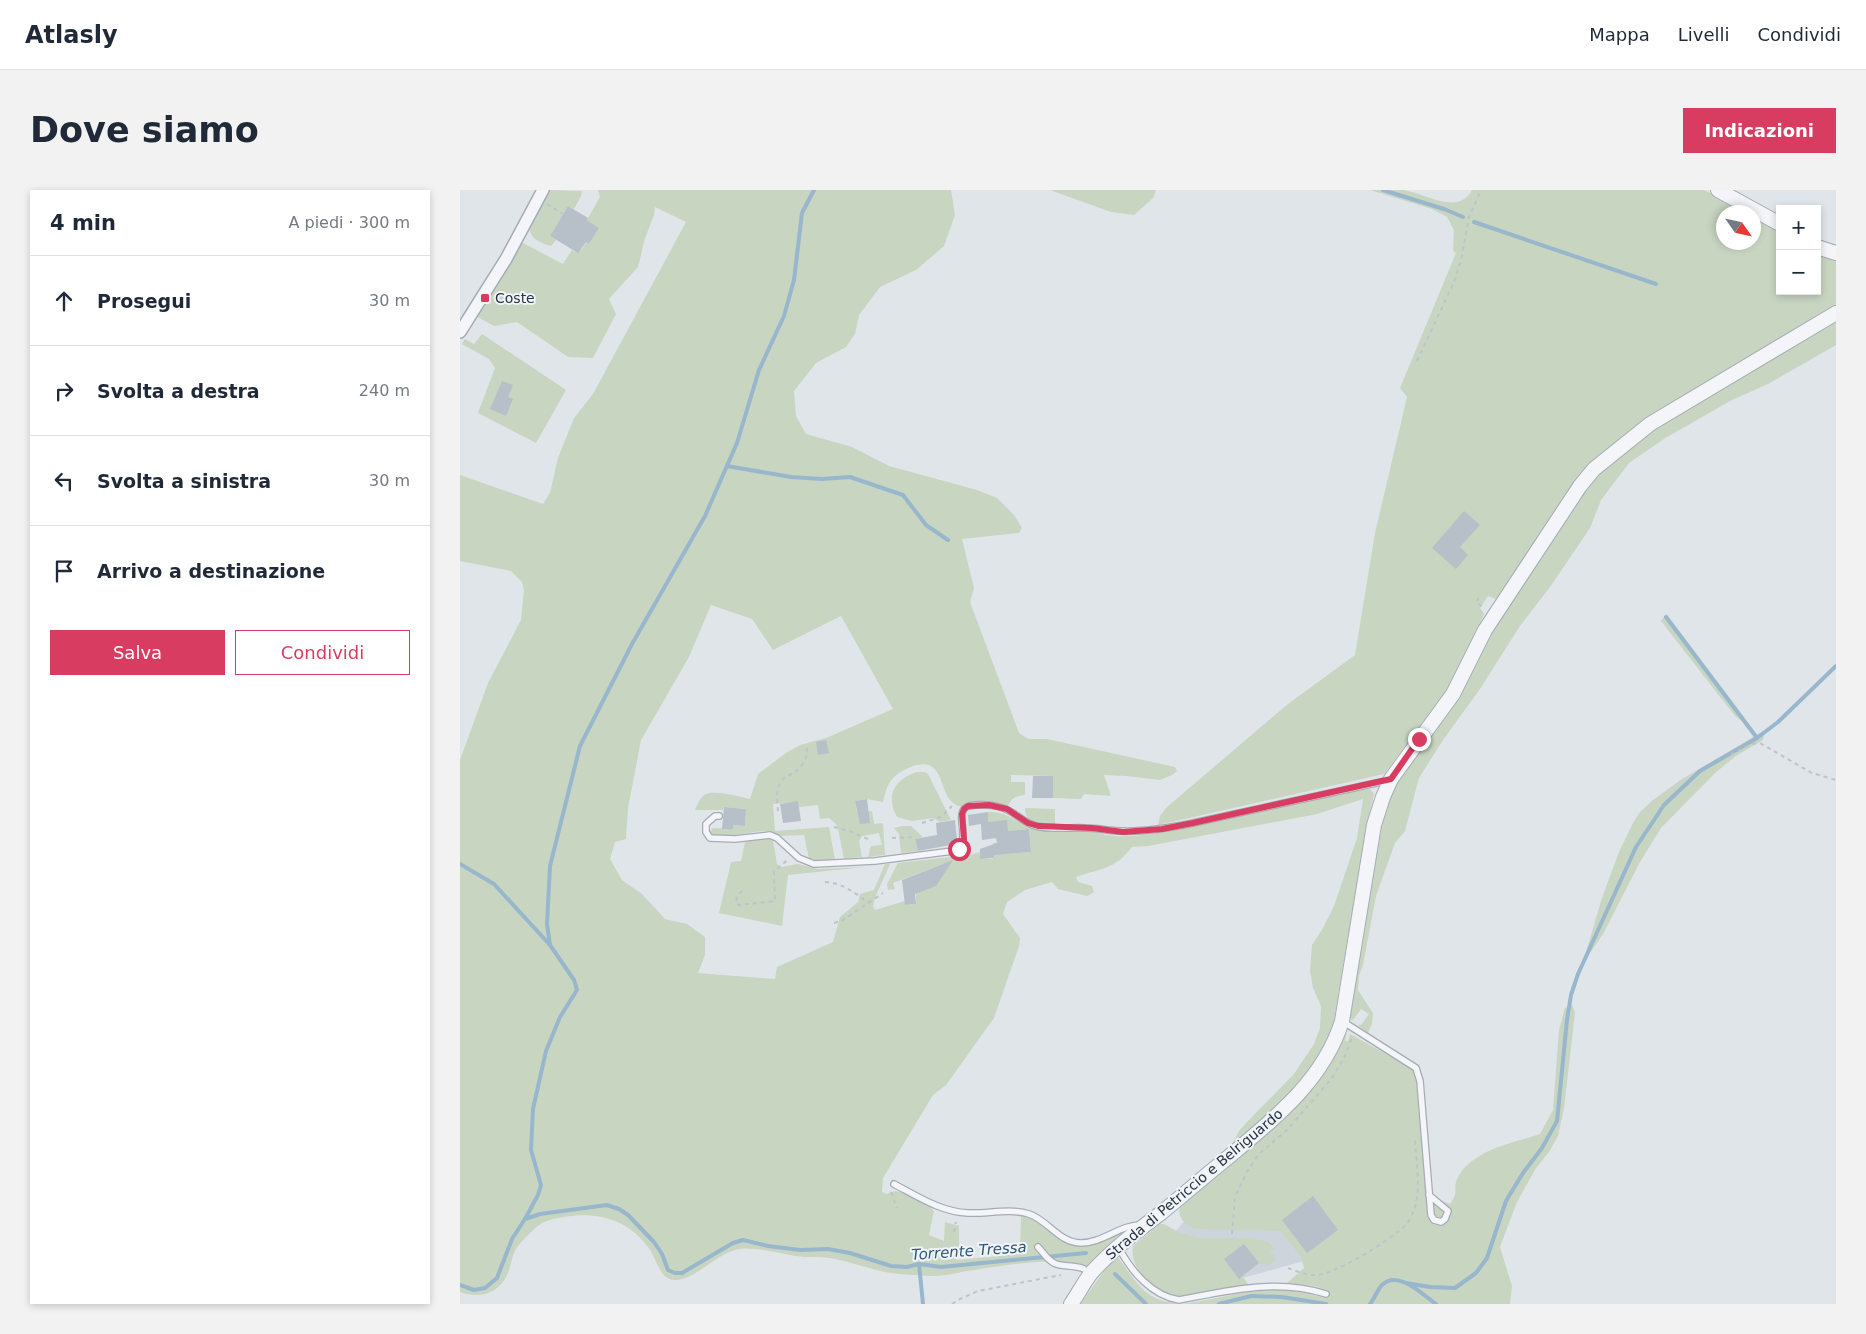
<!DOCTYPE html>
<html lang="it">
<meta charset="utf-8">
<style>
:root{--surface:#fff;--page:#f2f2f3;--text:#1f2937;--muted:#747a83;--line:#e0e1e3;--accent:#d93c61}
body{margin:0;font-family:"DejaVu Sans",sans-serif;background:var(--page);color:var(--text)}
.controls{position:absolute;right:15px;top:15px;display:grid;overflow:hidden;border-radius:0px;box-shadow:0 2px 8px #0003}
.controls button{width:45px;height:45px;display:grid;place-items:center;padding:0;border:0;border-bottom:1px solid var(--line);background:var(--surface);color:var(--text);font:25px sans-serif}
.compass{position:absolute;left:1256px;top:15px;width:45px;height:45px;border-radius:50%;background:var(--surface);box-shadow:0 2px 8px #0003;rotate:124deg}
.stop{position:absolute;width:15px;height:15px;margin:-11px;border:4px solid #d93c61;border-radius:50%;background:#fff}
.stop.end{background:#d93c61;border-color:#fff;box-shadow:0 1px 5px #0008}
.list{margin:0;padding:0;list-style:none}
h2{display:flex;justify-content:space-between;align-items:center;height:65px;margin:0;padding:0 20px;font-size:21px}
h2 small{font-size:16px;font-weight:400;color:var(--muted)}
.list li{display:grid;grid-template-columns:32px 1fr auto;gap:15px;align-items:center;box-sizing:border-box;height:90px;padding:0 20px;border-top:1px solid var(--line)}
.list b{display:block;font-size:19px;white-space:nowrap}
.list em{font-size:16px;font-style:normal;color:var(--muted)}
.actions{display:flex;gap:10px;padding:15px 20px}
.actions a{flex:1;padding:11px 0;border:1px solid var(--accent);border-radius:0px;text-align:center;font-size:18px;color:var(--accent)}
.actions .main{background:var(--accent);color:#fff}
.icon{flex:none;width:28px;height:28px;fill:none;stroke:currentColor;stroke-width:2;stroke-linecap:round;stroke-linejoin:round}
.map{position:relative;flex:none;width:1376px;height:1114px;overflow:hidden;border-radius:0px}
header{display:flex;align-items:center;gap:30px;box-sizing:border-box;height:70px;padding:0 25px;background:var(--surface);border-bottom:1px solid var(--line)}
header strong{font-size:24px}
nav{display:flex;gap:28px;margin-inline-start:auto;font-size:18px}
.intro{display:flex;align-items:center;justify-content:space-between;box-sizing:border-box;height:120px;padding:0 30px}
h1{margin:0;font-size:35px}
.button{padding:12px 22px;border-radius:0px;background:var(--accent);color:#fff;font-size:18px;font-weight:700}
main{display:flex;gap:30px;padding:0 30px}
aside{flex:1;background:var(--surface);border-radius:0px;box-shadow:0 2px 8px #0003}
.map>svg:first-child{display:block}
.built{fill:#ced4dc}
.green{fill:#c8d5c1}
.lines{fill:none;stroke-linecap:round;stroke-linejoin:round}
.stream{stroke:#98b7cd;stroke-width:4}
.building{fill:#b7bfc8}
.service-casing{stroke:#a5acb5;stroke-width:8}
.minor-casing{stroke:#a5acb5;stroke-width:14}
.tertiary-casing{stroke:#a5acb5;stroke-width:16}
.path{stroke:#bec3c9;stroke-width:2;stroke-dasharray:4 4;stroke-linecap:butt}
.service{stroke:#f3f5f8;stroke-width:5.5}
.minor{stroke:#f3f5f8;stroke-width:11}
.tertiary{stroke:#f3f5f8;stroke-width:14}
.route{stroke:#d93c61;stroke-width:6}
.poi-dot{fill:#d93c61;stroke:#f0f4f7;stroke-width:2}
.labels{text-anchor:middle;stroke-width:4;stroke-linejoin:round;paint-order:stroke}
.poi-label{font-size:14px;fill:#273443;stroke:#f0f4f7;text-anchor:start}
.street-label{font-size:14px;fill:#273443;stroke:#f0f4f7}
.water-label{font-size:15px;font-style:italic;fill:#2e577b;stroke:#f0f4f7}
</style>
<header>
<strong>Atlasly</strong>
<nav><a>Mappa</a><a>Livelli</a><a>Condividi</a></nav>
</header>
<div class="intro"><h1>Dove siamo</h1><a class="button">Indicazioni</a></div>
<main>
<aside>
<h2>4 min<small>A piedi · 300 m</small></h2>
<ul class="list">
<li><svg class="icon" aria-label="ahead" viewBox="0 0 24 24"><path d="M12 20V5M6 11l6-6 6 6"/></svg><div><b>Prosegui</b></div><em>30 m</em></li>
<li><svg class="icon" aria-label="right" viewBox="0 0 24 24"><path d="M7 20v-9h11M14 6l5 5-5 5"/></svg><div><b>Svolta a destra</b></div><em>240 m</em></li>
<li><svg class="icon" aria-label="left" viewBox="0 0 24 24"><path d="M17 20v-9H6M10 6l-5 5 5 5"/></svg><div><b>Svolta a sinistra</b></div><em>30 m</em></li>
<li><svg class="icon" aria-label="arrive" viewBox="0 0 24 24"><path d="M6 21V4h12l-3 4 3 4H6"/></svg><div><b>Arrivo a destinazione</b></div></li>
</ul>
<div class="actions"><a class="main">Salva</a><a>Condividi</a></div>
</aside>
<div class="map">
<svg width="1376" height="1114" viewBox="0 0 1376 1114">
<rect width="100%" height="100%" fill="#e0e5ea"/>
<path class="built" d="M851 996 844 1071 725 1104 706 1052 729 1026Z"/>
<g class="green">
<path d="M88 0 122 1 121 6 114 19 108 16 90 46 96 50 91 56C80 53 70 49 69 37Z"/>
<path d="M138 0H491L495 25 484 56 456 80 420 97 399 125 395 144 386 157 356 173 334 201 336 226 346 244 392 257 429 276 517 300 537 308 554 325 562 338 559 343 502 349 514 398 510 412 559 543 568 549H587L715 577 717 581 712 585 700 590 667 586 644 585 651 606 624 604 621 609 593 608V586L551 585V592H565V605C556 606 552 608 548 616 537 614 526 612 514 612 508 613 502 619 496 615 476 605 488 560 446 579 430 587 427 595 423 612L407 609 395 611 397 622 412 621 414 634 423 633 425 665 408 667 411 656 422 655 419 643 402 646 399 651 402 667 384 669 378 639 376 634 369 628 360 629 358 615 339 617 338 612 313 614 315 641 369 637 375 670 355 672 349 669 344 645 317 646 311 641C292 640 272 649 252 645L250 641 253 638 272 639 273 635 285 636 286 619 264 617 263 620H235C237 615 240 608 244 605 254 599 279 607 290 609L298 584 326 563 340 555 366 548 433 519 381 426 313 460 292 429 251 415 229 467 181 550 168 618 166 649 155 652 150 669 162 690 182 704 205 729 227 734 245 747V765L238 783 315 789 317 777 373 752 380 727 398 712 400 704 414 700 425 674H430L416 705 413 716 415 720 445 711 446 715 456 714V703L485 673 433 693 435 699 428 700 427 694 438 673 490 667 494 670 520 662V669H533V653L544 652 545 664 571 662 569 639 548 641 528 632V622C552 622 553 633 574 639 591 643 610 641 627 641 634 641 640 644 646 645 671 649 699 643 723 638L887 602 910 599 914 604 907 633 871 848 856 874 815 919 773 953 779 941 788 931 834 884 854 854 860 838 861 816 853 798 850 781 852 755 863 738 874 716 897 648 903 609 857 624 688 656 672 657C654 680 642 678 616 687L618 692 632 696 634 702 627 706 598 699 592 692 565 700 547 712 543 724 560 748 559 756 534 828 486 895 473 905 423 988 422 1002 427 1004C441 995 458 1011 470 1017L474 1021 469 1045 484 1051 485 1032 499 1036V1058H492L497 1070 560 1064 561 1026 573 1029 612 1056C634 1059 650 1048 668 1037L631 1077C596 1065 543 1076 507 1081 496 1083 484 1086 474 1086 459 1085 439 1085 425 1082 406 1078 388 1071 370 1068 358 1066 347 1068 336 1066 317 1063 298 1057 279 1059 258 1062 234 1091 215 1090 200 1090 197 1070 190 1060 170 1030 138 1021 104 1027 97 1028 88 1030 82 1033 76 1036 62 1051 58 1056 51 1065 52 1075 47 1085 39 1104 18 1109 0 1102V570L28 493 61 430 64 400 62 392 51 381 0 371V285L83 314 90 303 98 268 114 228 133 204 226 32 195 17 194 25 185 48 178 77 149 109 156 124 133 168 108 167 57 132 34 136 14 125 61 52 103 74 112 60 115 62 118 58 121 60 126 52 129 54 139 38 127 30 140 7Z"/>
<path d="M590 0H696L693 8 674 25 651 22Z"/>
<path d="M910 0C921 0 932 0 943 0 963 2 998 27 1012 0H1244L1288 22H1264V52H1294V25L1320 42V101H1357V65L1376 68V116L1280 173 1112 296 1036 409 1028 406 1020 418 1024 424 993 489 985 503 924 584 698 635 700 626 707 617 828 514 895 465 915 343 947 207 940 198 996 63 993 61 994 40 987 27 972 19Z"/>
<path d="M1376 130V155L1308 194 1272 210 1207 247 1169 273 1141 310 1130 338 1090 397 1060 436 1020 499 983 550 959 588 945 641 935 653 916 706 903 775 899 786 898 800 913 823 912 834 908 843 899 836V834L901 835 909 824 901 819 893 830 889 829 921 635 928 610 939 587 1004 495 1043 423 1125 299C1161 259 1207 232 1252 204 1294 179 1335 154 1376 130Z"/>
<path d="M22 144 106 200 76 253 18 223 35 178 29 169 2 154 5 149 14 154Z"/>
<path d="M1206 424 1208 426 1284 527 1282 531 1275 526 1201 431Z"/>
<path d="M1305 540 1303 550 1276 566 1256 582 1201 638 1180 672 1143 744 1130 763 1126 762 1142 708 1159 662 1173 633 1180 622 1193 610 1222 589Z"/>
<path d="M457 582H465L468 584 491 630 480 632 473 628 452 631 437 627C425 605 435 589 457 582Z"/>
<path d="M565 618 595 619V634C582 634 565 635 565 618Z"/>
<path d="M442 636H451L463 647 455 649 458 661 441 663 439 644 434 638Z"/>
<path d="M306 647 313 650 317 674 321 677 338 674 358 679 405 677 328 685 322 736 259 723 271 672 281 671 285 652Z"/>
<path d="M1112 815 1115 822 1112 849 1104 918 1098 946 1089 962 1076 978 1057 1012 1040 1057 1052 1096 1050 1114H721C754 1110 787 1099 820 1100 836 1100 850 1104 865 1108L869 1101 855 1096 827 1093 844 1078 841 1067 821 1041 735 1039C725 1034 717 1029 720 1016L867 874 884 846 887 843 885 851H888L890 844 953 879 956 890 966 1005 990 1014C999 1003 993 998 997 989 1011 960 1052 953 1080 944L1093 920 1099 840 1105 818Z"/>
<path d="M700 1034H704L720 1043 740 1048H791L808 1052 814 1058 810 1061 816 1069 809 1075 799 1073 784 1054 764 1069 779 1088 782 1086 789 1095C772 1098 728 1109 713 1106 702 1103 692 1096 684 1087 676 1078 671 1069 673 1056Z"/>
<path d="M656 1065C677 1091 682 1111 721 1114H620Z"/>
</g>
<g class="lines">
<g class="stream">
<path d="M923 0 984 19 1003 27"/>
<path d="M1014 32 1196 94"/>
<path d="M267 276 331 287 362 289 390 287 443 305 466 335 488 350"/>
<path d="M1206 427 1297 548"/>
<path d="M0 674 34 694 90 755"/>
<path d="M65 1029 78 1005 81 995 71 960 73 919 86 861 100 827 117 800 114 790 90 755 87 734 90 676 120 556 172 454 245 326 277 253 299 180 324 126 334 90 342 23 354 0"/>
<path d="M459 1074 463 1114"/>
<path d="M655 1084 686 1114"/>
<path d="M946 1093 970 1097 995 1098 1016 1083 1027 1068 1046 1011 1063 983 1082 958 1097 931 1107 830 1111 805 1118 784 1176 657 1204 615 1240 581 1297 548 1318 532 1376 476"/>
<path d="M0 1095 14 1100 25 1098 37 1088 52 1049 65 1029 80 1024 147 1015 159 1019 168 1025 194 1052 202 1064 208 1080 215 1083H222L273 1053 283 1050 308 1056 340 1060 368 1059 390 1063 431 1076 447 1077 459 1074 481 1077 626 1063"/>
<path d="M759 1114 791 1106 822 1107 866 1114"/>
<path d="M910 1114C915 1108 917 1100 922 1095 938 1079 963 1105 976 1114"/>
</g>
</g>
<g class="building">
<path d="M108 16 128 28 127 30 139 38 129 54 126 52 118 63 90 46Z"/>
<path d="M42 191 53 195 48 207 53 209 46 226 30 219Z"/>
<path d="M1004 321 1020 335 1000 357 1008 365 996 379 972 358Z"/>
<path d="M366 550 369 563 358 565 356 552Z"/>
<path d="M573 586H593V608H572Z"/>
<path d="M407 609 410 633 400 634 395 611Z"/>
<path d="M338 611 341 631 323 633 320 614Z"/>
<path d="M264 617 286 619 285 636 273 635V639H262Z"/>
<path d="M528 622V632L547 630 548 641 569 639 571 662 534 665V668L520 669V659L537 653 536 648 522 650 521 634 509 636 508 625Z"/>
<path d="M495 630 497 650 496 654 458 661 455 649 477 645 476 633Z"/>
<path d="M493 670 476 696 455 704 456 714 445 715 442 690Z"/>
<path d="M853 1006 878 1040 847 1063 822 1030Z"/>
<path d="M784 1054 799 1073 779 1089 764 1069Z"/>
</g>
<g class="lines">
<g class="service-casing">
<g id="service">
<path d="M259 626H255L246 634V642L250 648 275 649 310 645 317 648 339 668 354 674 415 671 493 661C515 652 491 621 509 616 522 613 541 615 553 623 561 628 567 634 576 636 592 640 611 637 626 638 638 638 649 641 661 641 685 642 709 638 733 633L930 590"/>
<path d="M882 831 956 878 960 891 971 1025 974 1030 981 1032 985 1029 988 1021 969 1005"/>
<path d="M434 994C457 1006 481 1022 508 1023 528 1024 549 1018 569 1024 588 1030 599 1053 621 1053 643 1053 661 1034 682 1035"/>
<path d="M578 1057C583 1062 588 1071 596 1074 605 1077 615 1075 624 1079"/>
<path d="M659 1058C671 1081 692 1106 719 1110 767 1101 817 1088 866 1104"/>
</g>
</g>
<g class="minor-casing">
<path id="minor" d="M0 142 46 69 83 0"/>
</g>
<g class="tertiary-casing">
<g id="tertiary">
<path d="M1258 0 1320 34"/>
<path d="M1357 57 1376 63"/>
<path d="M611 1114C618 1104 624 1092 632 1082 653 1059 677 1041 701 1023 721 1007 740 990 760 974 808 934 863 893 882 831L914 635 923 607 931 589 993 504 1025 440 1120 296 1134 279 1190 234 1376 123"/>
</g>
</g>
<g class="path">
<path d="M87 14 103 24"/>
<path d="M957 171 994 92 1001 70 1009 27 1021 0"/>
<path d="M1019 408 1016 412 1024 418"/>
<path d="M1271 565 1291 554 1300 553 1352 583 1376 590"/>
<path d="M318 621C317 611 315 599 322 590 325 586 328 586 332 584 344 576 349 567 346 554"/>
<path d="M462 633 481 627 492 616"/>
<path d="M374 637 392 642 410 650"/>
<path d="M432 648 455 647"/>
<path d="M365 692C384 693 394 703 409 713"/>
<path d="M282 701 277 705 276 713 279 715 315 711 314 682 327 670"/>
<path d="M374 733 383 730 423 703"/>
<path d="M431 1002 437 1018"/>
<path d="M494 1042 496 1032"/>
<path d="M772 1044 775 1007 787 982 798 965 828 939 872 888 884 868 892 848"/>
<path d="M828 1078C836 1081 846 1085 854 1085 875 1086 929 1050 945 1036 948 1033 951 1027 953 1023 962 1001 956 973 955 950"/>
<path d="M492 1114 500 1109 518 1101 601 1085"/>
</g>
<use href="#service" class="service"/>
<use href="#minor" class="minor"/>
<use href="#tertiary" class="tertiary"/>
</g>
<g class="lines">
<path class="route" d="M499 659 504 650 502 624 504 619 508 616 529 615 547 619 568 633 578 636 632 638 663 642 702 639 733 633 931 589 959 549"/>
</g>
<rect class="poi-dot" x="20" y="103" width="10" height="10" rx="2.5"/>
<g class="labels">
<g class="poi-label">
<text x="35" y="113">Coste</text>
</g>
<g class="street-label">
<text transform="translate(734 994) rotate(-40)" y="5">Strada di Petriccio e Belriguardo</text>
</g>
<g class="water-label">
<text transform="translate(509 1061) rotate(-4)" y="5">Torrente Tressa</text>
</g>
</g>
</svg>
<div class="controls">
<button>+</button>
<button>−</button>
</div>
<svg class="compass" viewBox="-18 -18 36 36"><path d="M0-13l5 13h-10z" fill="#e53935"/><path d="M0 13l5-13h-10z" fill="#747a83"/></svg>
<div class="stop" style="left:499px;top:659px"></div>
<div class="stop end" style="left:959px;top:549px"></div>
</div>
</main>
